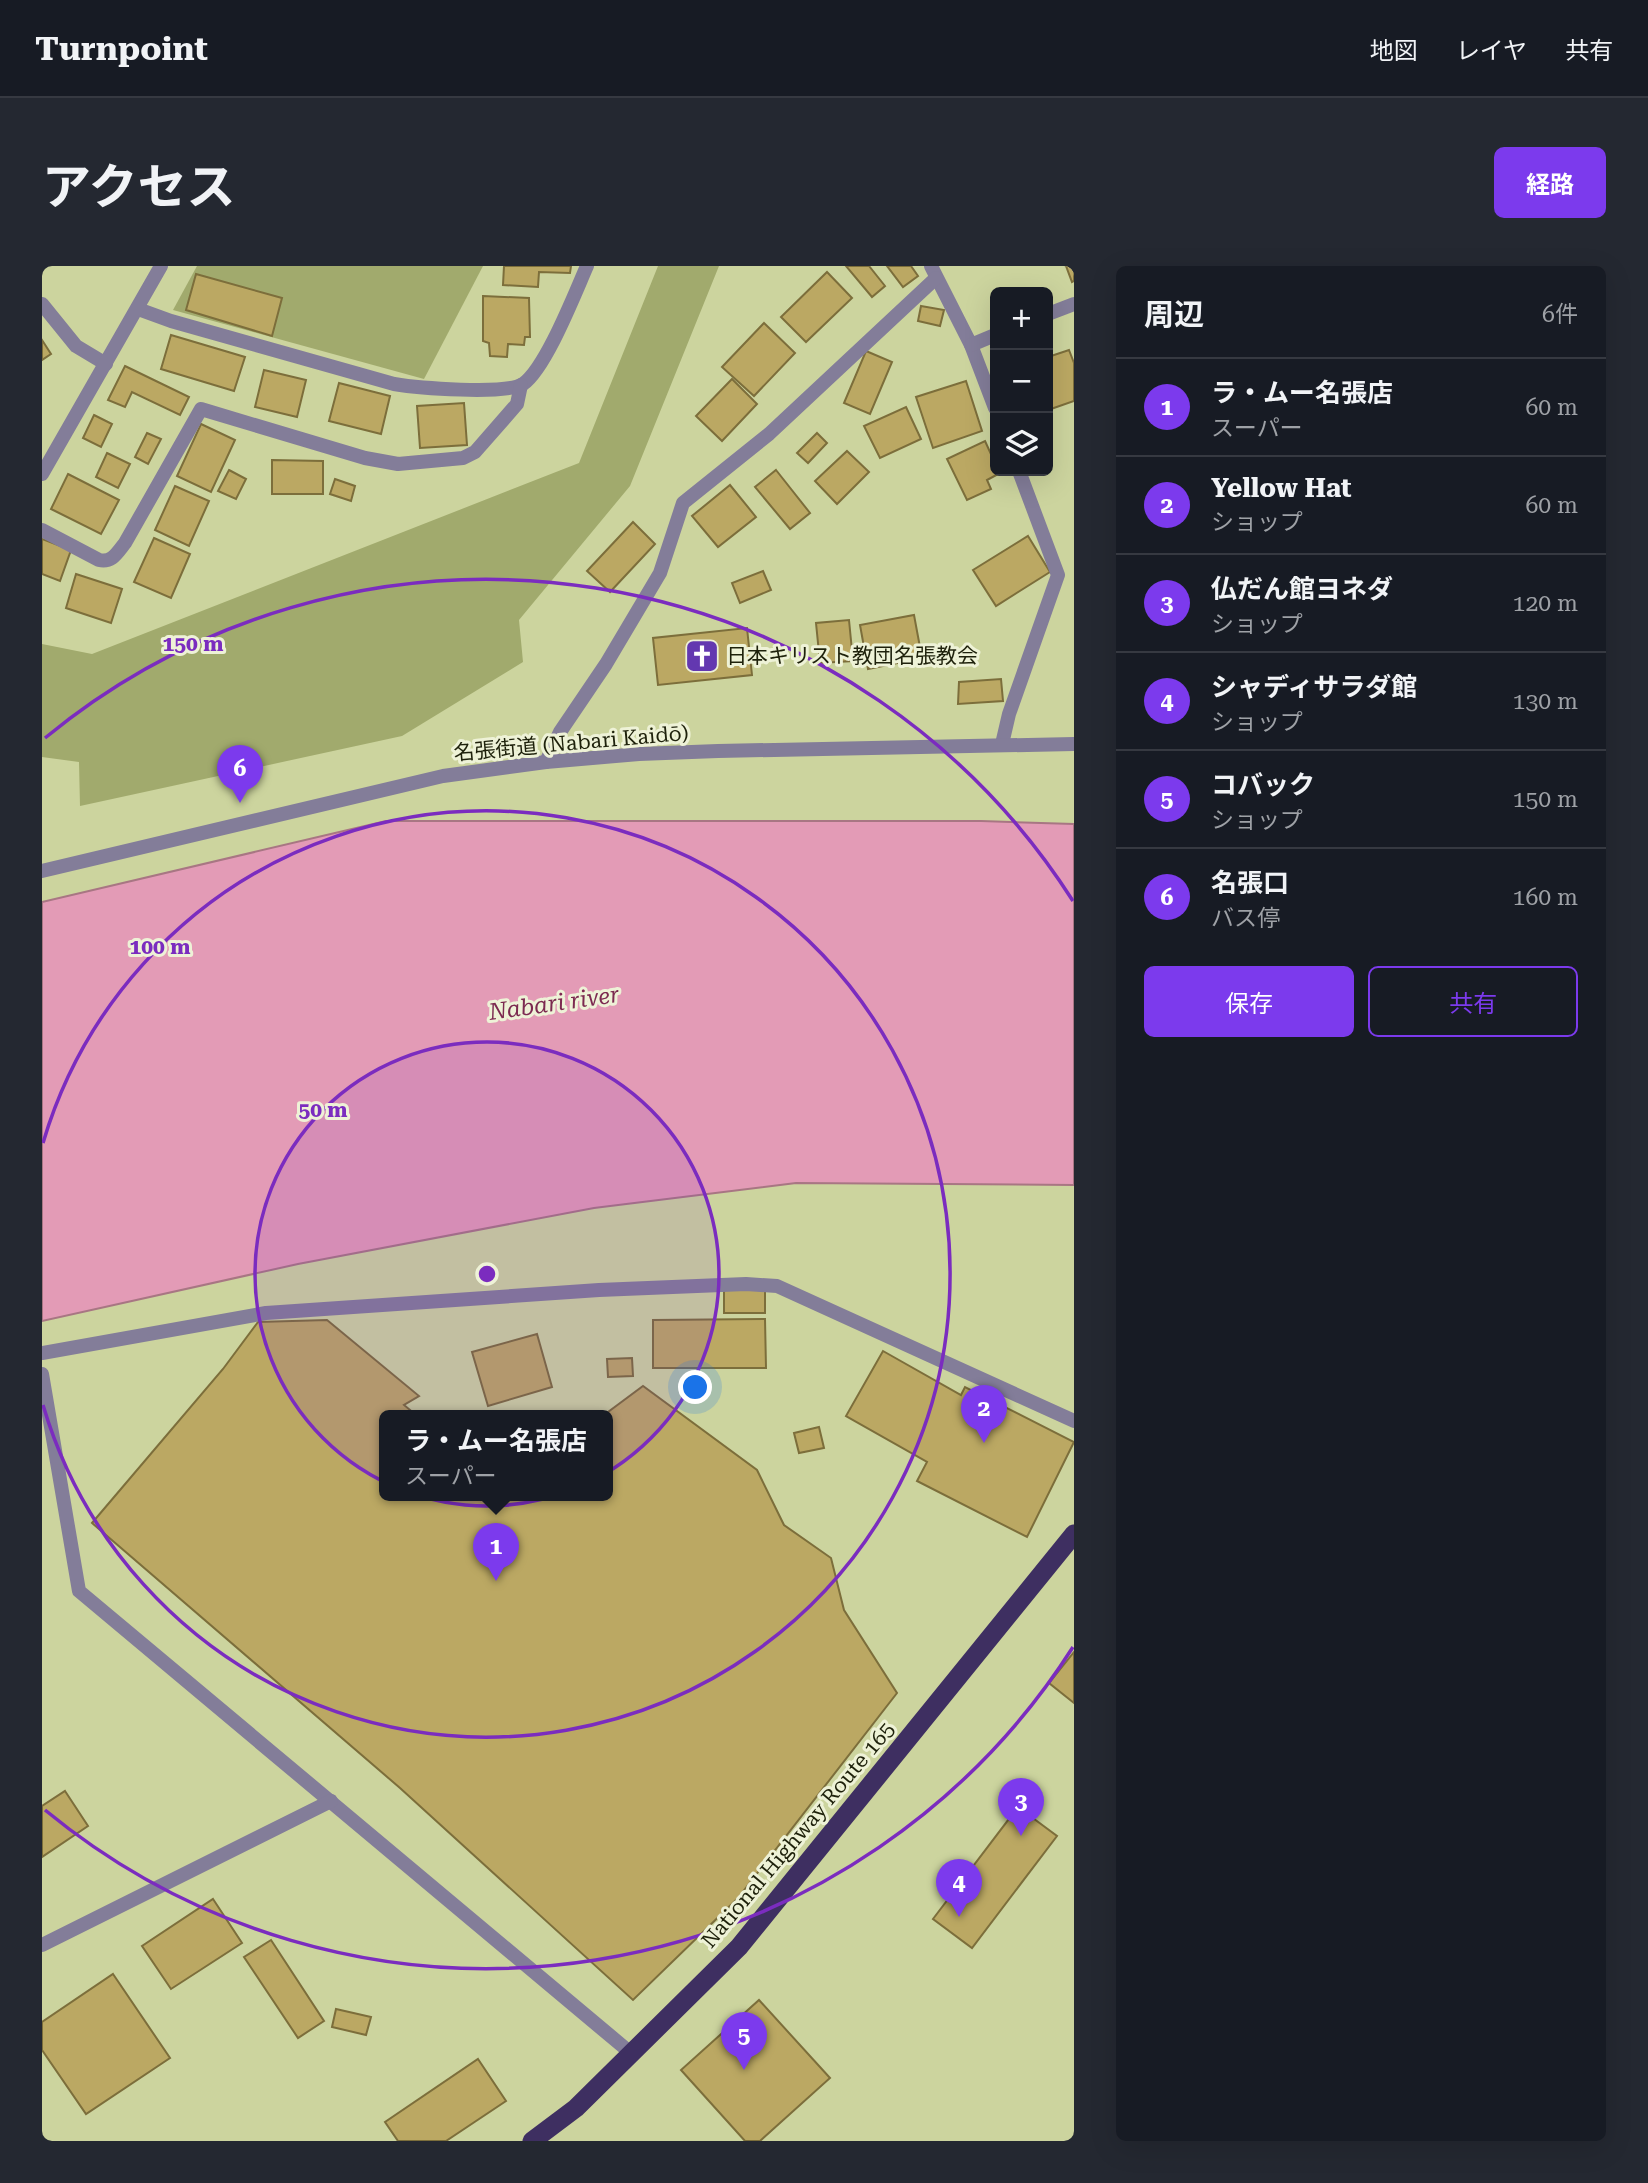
<!DOCTYPE html>
<html lang="ja">
<meta charset="utf-8">
<style>
:root{--surface:#171b24;--page:#242831;--text:#f1f3f6;--muted:#9ea1a6;--line:#363941;--accent:#7c3aed}
body{margin:0;font-family:"Roboto Serif","Noto Sans JP",serif;background:var(--page);color:var(--text)}
.controls{position:absolute;right:21px;top:21px;display:grid;overflow:hidden;border-radius:10px;box-shadow:0 7px 28px #0002}
.controls button{width:63px;height:63px;display:grid;place-items:center;padding:0;border:0;border-bottom:2px solid var(--line);background:var(--surface);color:var(--text);font:35px sans-serif}
.you{position:absolute;left:654px;top:1122px;width:24px;height:24px;margin:-18px;border:5px solid #fff;border-radius:50%;background:#1a73e8;box-shadow:0 0 0 10px #1a73e833}
.badge{display:grid;place-items:center;width:46px;height:46px;border-radius:50%;background:var(--accent);color:#fff;font-size:23px;font-weight:700}
.pin{position:absolute;translate:-50% -58px;filter:drop-shadow(0 2px 4px #0008)}
.pin::after{content:'';position:absolute;top:37px;width:24px;height:21px;background:inherit;clip-path:polygon(0 0,100% 0,50% 100%)}
.popup{position:absolute;left:337px;top:1144px;width:234px;height:91px;box-sizing:border-box;display:grid;place-content:center;border-radius:10px;background:var(--surface);filter:drop-shadow(0 2px 5px #0005);font-size:23px;white-space:nowrap;color:var(--muted)}
.popup b{font-size:26px;color:var(--text)}
.popup::after{content:'';position:absolute;left:50%;top:100%;margin-left:-14px;border:14px solid transparent;border-top-color:var(--surface)}
.list{margin:0;padding:0;list-style:none}
h2{display:flex;justify-content:space-between;align-items:center;height:91px;margin:0;padding:0 28px;font-size:30px}
h2 small{font-size:23px;font-weight:400;color:var(--muted)}
.list li{display:grid;grid-template-columns:46px 1fr auto;gap:21px;align-items:center;box-sizing:border-box;height:98px;padding:0 28px;border-top:2px solid var(--line)}
.list b{display:block;font-size:26px;white-space:nowrap}
.list p{margin:0;font-size:23px;white-space:nowrap;color:var(--muted)}
.list em{font-size:23px;font-style:normal;color:var(--muted)}
.actions{display:flex;gap:14px;padding:21px 28px}
.actions a{flex:1;padding:16px 0;border:2px solid var(--accent);border-radius:10px;text-align:center;font-size:24px;color:var(--accent)}
.actions .main{background:var(--accent);color:#fff}
.icon{flex:none;width:38px;height:38px;fill:none;stroke:currentColor;stroke-width:2;stroke-linecap:round;stroke-linejoin:round}
.map{position:relative;flex:none;width:1032px;height:1875px;overflow:hidden;border-radius:10px}
header{display:flex;align-items:center;gap:42px;box-sizing:border-box;height:98px;padding:0 35px;background:var(--surface);border-bottom:2px solid var(--line)}
header strong{font-size:33px}
nav{display:flex;gap:38px;margin-inline-start:auto;font-size:24px}
.intro{display:flex;align-items:center;justify-content:space-between;box-sizing:border-box;height:168px;padding:0 42px}
h1{margin:0;font-size:49px}
.button{padding:18px 32px;border-radius:10px;background:var(--accent);color:#fff;font-size:24px;font-weight:700}
main{display:flex;gap:42px;padding:0 42px}
aside{flex:1;background:var(--surface);border-radius:10px;box-shadow:0 7px 28px #0002}
.map>svg:first-child{display:block}
.green{fill:#a1aa6d}
.water{fill:#e39bb6;stroke:#a87683;stroke-width:2}
.building{fill:#bba863;stroke:#7c6e3b;stroke-width:2}
.lines{fill:none;stroke-linecap:round;stroke-linejoin:round}
.minor{stroke:#837d99;stroke-width:14}
.tertiary{stroke:#837d99;stroke-width:14}
.trunk{stroke:#3e2f61;stroke-width:19}
.ring{fill:none;stroke:#7b2cbf;stroke-width:3.5}
.labels{text-anchor:middle;stroke-width:6;stroke-linejoin:round;paint-order:stroke}
.poi-label{font-size:21px;fill:#1e210b;stroke:#eef2d7;text-anchor:start}
.street-label{font-size:21px;fill:#1e210b;stroke:#eef2d7}
.water-label{font-size:23px;font-style:italic;fill:#7c2950;stroke:#eef2d7}
.centre{fill:#7b2cbf;stroke:#eef2d7;stroke-width:3.5}
.ring-label{font-size:21px;text-anchor:middle;font-weight:bold;fill:#7b2cbf;stroke:#eef2d7;stroke-width:6;stroke-linejoin:round;paint-order:stroke}
</style>
<header>
<strong>Turnpoint</strong>
<nav><a>地図</a><a>レイヤ</a><a>共有</a></nav>
</header>
<div class="intro"><h1>アクセス</h1><a class="button">経路</a></div>
<main>
<div class="map">
<svg width="1032" height="1875" viewBox="0 0 1032 1875">
<rect width="100%" height="100%" fill="#ccd49e"/>
<g class="green">
<path d="M155 0H441L382 113 131 44Z"/>
<path d="M616 0H677L588 220 477 354 481 396 360 470 38 540 37 496 0 491V378L50 388 537 197Z"/>
</g>
<path class="water" d="M344 555H939L1032 558V919L754 917 552 942 256 998 0 1055V636Z"/>
<g class="building">
<path d="M462 0H529L528 7 497 6 496 21 461 19Z"/>
<path d="M804 0H827L843 20 830 31Z"/>
<path d="M845 0H869L876 10 861 21Z"/>
<path d="M1024 0H1032V15L1030 16Z"/>
<path d="M785 6 810 32 764 76 739 51Z"/>
<path d="M154 8 240 32 230 70 144 44Z"/>
<path d="M441 30 487 32 488 71H483L482 79 466 78 465 91 448 90 447 77 441 75Z"/>
<path d="M879 40 902 44 898 60 876 55Z"/>
<path d="M722 57 753 87 712 130 680 101Z"/>
<path d="M129 69 203 91 192 125 119 103Z"/>
<path d="M0 74 9 88 0 94Z"/>
<path d="M1027 84 1032 97V135L1006 144V91Z"/>
<path d="M824 85 850 96 828 148 802 137Z"/>
<path d="M83 100 147 131 138 149 90 126 83 141 66 134Z"/>
<path d="M222 104 264 114 255 151 213 141Z"/>
<path d="M690 113 715 138 680 175 654 150Z"/>
<path d="M924 115 940 165 891 182 874 131Z"/>
<path d="M297 117 348 130 339 168 287 155Z"/>
<path d="M422 137 425 179 378 182 375 140Z"/>
<path d="M864 141 879 173 838 192 822 160Z"/>
<path d="M52 149 70 158 59 181 41 172Z"/>
<path d="M159 158 193 174 169 226 135 210Z"/>
<path d="M105 167 119 173 106 198 93 191Z"/>
<path d="M775 167 785 177 766 197 755 187Z"/>
<path d="M943 175 953 197V205H957L958 207 945 214 949 223 925 234 905 193Z"/>
<path d="M805 185 827 206 795 238 773 215Z"/>
<path d="M65 187 88 198 76 222 54 211Z"/>
<path d="M230 194 281 195V228H230Z"/>
<path d="M187 204 204 213 194 233 176 225Z"/>
<path d="M734 204 768 247 748 263 713 221Z"/>
<path d="M26 208 77 234 59 268 9 243Z"/>
<path d="M293 213 313 220 309 235 288 228Z"/>
<path d="M688 219 714 251 676 281 650 250Z"/>
<path d="M133 220 167 235 147 280 113 264Z"/>
<path d="M591 256 613 278 568 326 545 305Z"/>
<path d="M986 270 1008 306 954 340 931 304Z"/>
<path d="M112 272 148 288 129 332 92 316Z"/>
<path d="M0 273 29 284 18 315 0 308Z"/>
<path d="M721 305 729 324 698 337 690 317Z"/>
<path d="M34 308 80 323 69 357 24 342Z"/>
<path d="M872 349 880 392 826 403 818 359Z"/>
<path d="M807 354 811 395 778 397 774 357Z"/>
<path d="M705 362 710 409 616 419 611 372Z"/>
<path d="M959 413 961 435 916 438 917 416Z"/>
<rect x="682" y="1024" width="41" height="23"/>
<path d="M723 1053 724 1102H611V1054Z"/>
<path d="M285 1054 377 1130 362 1139 374 1149H342V1229H566V1149H562L601 1120 715 1204 742 1259 789 1292 802 1344 855 1427 696 1632 591 1734 358 1522 50 1257 181 1103 216 1056Z"/>
<path d="M495 1068 510 1121 446 1140 430 1086Z"/>
<path d="M841 1085 919 1129 923 1121 1032 1176 985 1271 875 1215 885 1196 804 1150Z"/>
<path d="M590 1092 591 1110 566 1111 565 1093Z"/>
<path d="M777 1161 782 1182 757 1187 752 1167Z"/>
<path d="M1032 1386V1437L1007 1417Z"/>
<path d="M23 1525 46 1560 0 1591V1540Z"/>
<path d="M976 1541 1015 1570 930 1682 891 1653Z"/>
<path d="M171 1633 200 1677 129 1723 100 1680Z"/>
<path d="M229 1674 282 1755 256 1772 202 1691Z"/>
<path d="M71 1708 128 1792 44 1848 0 1784V1756Z"/>
<path d="M717 1734 788 1812 718 1875H703L639 1804Z"/>
<path d="M294 1743 329 1751 324 1769 290 1761Z"/>
<path d="M436 1793 464 1835 404 1875H356L343 1856Z"/>
</g>
<g class="lines">
<g class="minor">
<path d="M889 0 929 79 953 142"/>
<path d="M0 38 34 80 64 98"/>
<path d="M96 43 129 55 352 118C375 122 463 129 481 118 504 102 533 27 545 0"/>
<path d="M1006 48 1032 38"/>
<path d="M929 79 953 69"/>
<path d="M0 264 57 294C70 297 75 287 83 277L159 143 323 192 356 198 421 192 433 186 475 138 479 119"/>
<path d="M960 478 967 448 1016 309 977 205"/>
<path d="M504 496 518 466 564 398 618 307 641 237 727 168 894 12"/>
</g>
<g class="tertiary">
<path d="M0 208 119 0"/>
<path d="M0 605 401 510 504 496 597 488 676 485 1032 478"/>
<path d="M0 1087 224 1047 557 1024 704 1018 735 1020 1032 1155"/>
<path d="M0 1108 37 1325 590 1788"/>
<path d="M0 1679 289 1535"/>
</g>
<path class="trunk" d="M490 1875 534 1842 697 1681 1032 1268"/>
</g>
<circle cx="445" cy="1008" r="232" fill="#7b2cbf" fill-opacity=".12"/>
<g class="ring">
<circle cx="445" cy="1008" r="232"/>
<path d="M1 877A463 463 0 1 1 1 1139"/>
<path d="M1031 1381A695 695 0 0 1 3 1544M3 472A695 695 0 0 1 1031 635"/>
</g>
<defs>
<g id="church-square" transform="scale(1.75)"><rect x="-9" y="-9" width="18" height="18" rx="4" fill="#6338b0" stroke="#eef2d7"/><path d="M-1.2-6h2.4v3.5h3.3v2.4h-3.3V6h-2.4V-.1h-3.3v-2.4h3.3Z" fill="#fff"/></g>
</defs>
<g fill-rule="evenodd">
<use href="#church-square" x="660" y="390"/>
</g>
<g class="labels">
<g class="poi-label">
<text x="684" y="397">日本キリスト教団名張教会</text>
</g>
<g class="street-label">
<text transform="translate(529 477) rotate(-5)" y="7">名張街道 (Nabari Kaidō)</text>
<text transform="translate(756 1569) rotate(-50)" y="7">National Highway Route 165</text>
</g>
<g class="water-label">
<text transform="translate(512 737) rotate(-8)" y="8">Nabari river</text>
</g>
</g>
<circle cx="445" cy="1008" r="10" class="centre"/>
<g class="ring-label">
<text x="151" y="385">150 m</text>
<text x="118" y="688">100 m</text>
<text x="281" y="851">50 m</text>
</g>
</svg>
<div class="controls">
<button>+</button>
<button>−</button>
<button><svg class="icon" aria-label="layers" viewBox="0 0 24 24"><path d="M12 4l9 5-9 5-9-5zM3 14l9 5 9-5"/></svg></button>
</div>
<div class="you"></div>
<div class="pin badge" style="left:454px;top:1315px">1</div>
<div class="popup"><b>ラ・ムー名張店</b>スーパー</div>
<div class="pin badge" style="left:942px;top:1177px">2</div>
<div class="pin badge" style="left:979px;top:1570px">3</div>
<div class="pin badge" style="left:917px;top:1651px">4</div>
<div class="pin badge" style="left:702px;top:1804px">5</div>
<div class="pin badge" style="left:198px;top:537px">6</div>
</div>
<aside>
<h2>周辺<small>6件</small></h2>
<ul class="list">
<li><span class="badge">1</span><div><b>ラ・ムー名張店</b><p>スーパー</p></div><em>60 m</em></li>
<li><span class="badge">2</span><div><b>Yellow Hat</b><p>ショップ</p></div><em>60 m</em></li>
<li><span class="badge">3</span><div><b>仏だん館ヨネダ</b><p>ショップ</p></div><em>120 m</em></li>
<li><span class="badge">4</span><div><b>シャディサラダ館</b><p>ショップ</p></div><em>130 m</em></li>
<li><span class="badge">5</span><div><b>コバック</b><p>ショップ</p></div><em>150 m</em></li>
<li><span class="badge">6</span><div><b>名張口</b><p>バス停</p></div><em>160 m</em></li>
</ul>
<div class="actions"><a class="main">保存</a><a>共有</a></div>
</aside>
</main>
